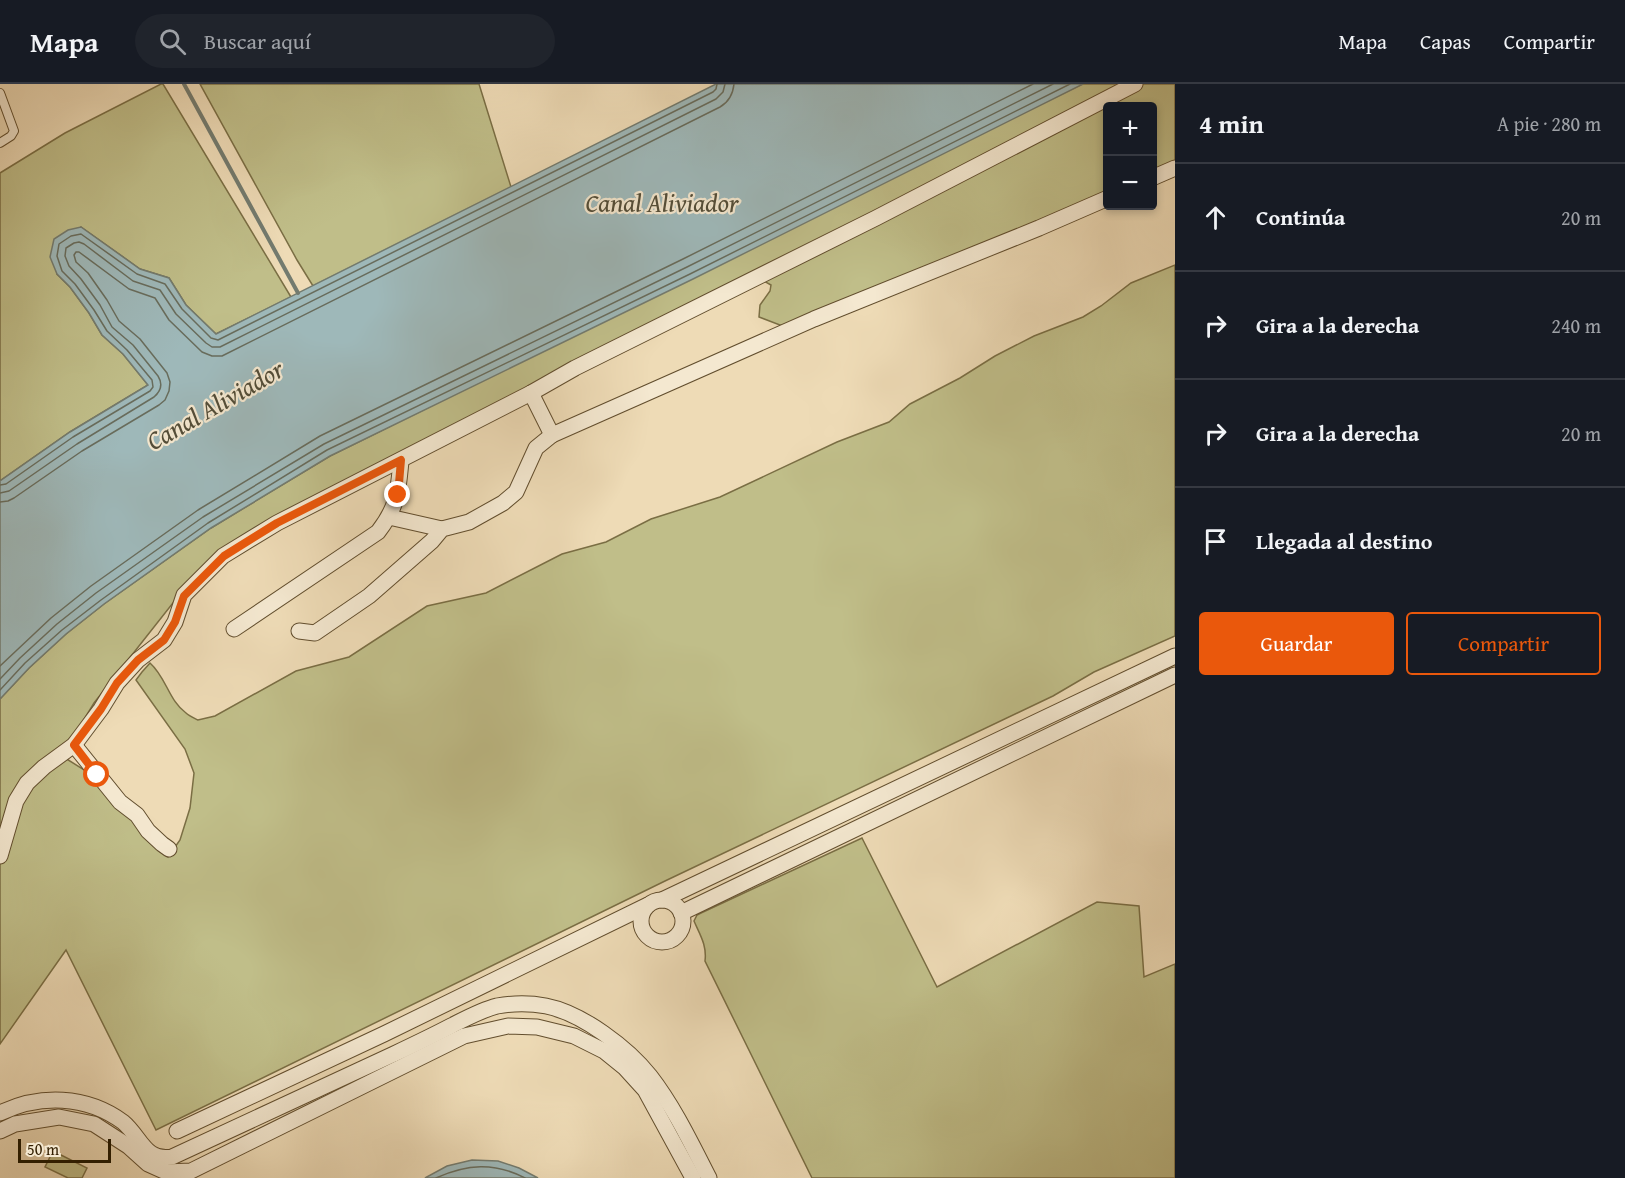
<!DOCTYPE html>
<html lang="es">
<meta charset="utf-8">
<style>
:root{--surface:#171b24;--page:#20242c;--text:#f1f3f6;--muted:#9ea1a6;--line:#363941;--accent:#ea580c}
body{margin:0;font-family:"Gentium Book Plus",serif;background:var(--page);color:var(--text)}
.controls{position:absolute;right:18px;top:18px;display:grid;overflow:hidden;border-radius:6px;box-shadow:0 3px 9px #0003}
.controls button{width:54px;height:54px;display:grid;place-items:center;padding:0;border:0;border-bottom:2px solid var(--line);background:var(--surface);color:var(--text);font:30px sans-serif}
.scale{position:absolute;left:18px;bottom:15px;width:93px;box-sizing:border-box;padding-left:6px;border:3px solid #331f00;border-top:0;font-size:16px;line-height:21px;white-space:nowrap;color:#331f00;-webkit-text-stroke:4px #f4e8d0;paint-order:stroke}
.stop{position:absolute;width:18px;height:18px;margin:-14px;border:4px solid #ea580c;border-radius:50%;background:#fff}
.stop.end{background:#ea580c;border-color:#fff;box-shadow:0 2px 6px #0008}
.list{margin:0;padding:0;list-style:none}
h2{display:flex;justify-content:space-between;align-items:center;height:78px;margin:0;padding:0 24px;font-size:26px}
h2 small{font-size:20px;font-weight:400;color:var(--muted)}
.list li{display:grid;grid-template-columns:39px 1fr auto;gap:18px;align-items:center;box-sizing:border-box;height:108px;padding:0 24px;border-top:2px solid var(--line)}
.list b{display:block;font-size:22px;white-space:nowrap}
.list em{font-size:20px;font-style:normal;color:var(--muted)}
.actions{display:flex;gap:12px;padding:18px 24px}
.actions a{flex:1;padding:14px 0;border:2px solid var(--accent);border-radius:6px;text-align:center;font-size:21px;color:var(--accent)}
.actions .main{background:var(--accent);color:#fff}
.icon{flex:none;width:33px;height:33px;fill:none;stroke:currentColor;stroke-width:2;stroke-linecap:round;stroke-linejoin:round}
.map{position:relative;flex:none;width:1175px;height:1094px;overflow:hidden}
header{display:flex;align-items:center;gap:36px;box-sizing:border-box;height:84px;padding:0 30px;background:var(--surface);border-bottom:2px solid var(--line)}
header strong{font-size:28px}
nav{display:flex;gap:33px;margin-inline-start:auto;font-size:21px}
.search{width:420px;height:54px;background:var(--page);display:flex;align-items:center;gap:15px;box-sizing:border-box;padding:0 21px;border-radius:33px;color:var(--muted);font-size:22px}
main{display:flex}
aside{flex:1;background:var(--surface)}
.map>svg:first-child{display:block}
.green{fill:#c0be89;stroke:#7a6e44;stroke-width:1.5}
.water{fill:#9eb8b9;stroke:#737b6f;stroke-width:1.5}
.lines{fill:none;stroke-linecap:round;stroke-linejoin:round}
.shore{stroke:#686c5c;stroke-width:1.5}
.stream{stroke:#737b6f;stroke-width:4}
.service-casing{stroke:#624e2e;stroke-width:10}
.minor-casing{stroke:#624e2e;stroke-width:17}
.service{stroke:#f4e8d0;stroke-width:8}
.minor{stroke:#f4e8d0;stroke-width:15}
.route{stroke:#ea580c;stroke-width:8}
.labels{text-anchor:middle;stroke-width:4.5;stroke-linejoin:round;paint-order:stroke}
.water-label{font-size:26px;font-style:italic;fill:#534d38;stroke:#f4e8d0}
</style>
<header>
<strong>Mapa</strong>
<div class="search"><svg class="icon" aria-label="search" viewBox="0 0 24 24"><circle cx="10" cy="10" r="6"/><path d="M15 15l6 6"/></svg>Buscar aquí</div>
<nav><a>Mapa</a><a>Capas</a><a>Compartir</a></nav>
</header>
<main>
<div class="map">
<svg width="1175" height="1094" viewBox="0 0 1175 1094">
<rect width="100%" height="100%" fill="#eedbb6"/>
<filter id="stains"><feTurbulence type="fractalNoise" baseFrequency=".00333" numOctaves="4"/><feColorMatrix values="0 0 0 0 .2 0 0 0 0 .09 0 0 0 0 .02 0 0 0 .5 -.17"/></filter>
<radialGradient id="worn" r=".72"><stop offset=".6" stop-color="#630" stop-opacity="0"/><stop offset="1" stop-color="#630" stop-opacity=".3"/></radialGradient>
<g class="green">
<path d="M161 0H163L291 213 216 250 186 221 169 194 140 185 81 143 57 190 70 203 89 229 102 251 123 270 148 301 70 348 0 397V89L65 49Z"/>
<path d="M200 0H479L511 103 313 202 297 176Z"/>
<path d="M1082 0H1175V80L1153 90 1152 22H1108L1107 108 785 243 759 233 760 221 770 207 771 201 753 191 278 432 180 510 94 619 66 665 65 674 86 687 168 773 180 756 190 724 194 689 185 665 136 596 142 588 150 579C166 593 169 617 186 629 189 632 194 634 198 636L215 632 296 587 349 573 427 522 486 509 562 470 606 458 651 435 720 413 837 358 889 338 910 320 960 294 995 272 1034 252 1083 233 1101 222 1131 199 1175 181V552L1094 588 1053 612 665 797 156 1046 66 866 0 960V615L29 584 66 550 104 520 211 444 330 372Z"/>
<path d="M862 754 937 903 1097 818 1139 822 1144 893 1175 880V1094H812L705 877C707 861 700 851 694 837L697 831 701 829Z"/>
<path d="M53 1067 87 1084 82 1094H68L45 1083Z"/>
</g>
<g class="water">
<path d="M716 0H1083L693 195 330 372 211 444 104 520 66 550 29 584 0 615V397L70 348 148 301 123 270 102 251 89 229 70 203 57 190 50 173 54 155 68 146 81 143 140 185 169 194 186 221 216 250Z"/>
<path d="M472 1076 498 1077 519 1084 538 1094H425L447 1082Z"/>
</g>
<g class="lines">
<g class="shore">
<path d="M0 401 6 400 73 353 150 307 153 303 152 296 127 266 107 247 94 226 75 200 62 187 57 172 59 160 71 152 81 150 137 190 165 200 182 225 211 254 218 256 713 8 716 5 717 0"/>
<path d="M0 409 9 407 77 360 154 313C161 307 163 300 158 292L133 261 112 243 100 221 81 195 69 182 65 172 66 164 74 159 79 158 84 160 133 197 160 206 176 230 206 259 212 263H220L716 15 723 8 725 0"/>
<path d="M0 418 8 417 14 414 82 367 159 321 165 316 169 307 170 298 167 289 140 255 119 237 107 216 88 189 76 178 74 171 76 168H79L129 205 155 214 169 236 202 268 212 272H222L720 23C729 18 733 10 734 0"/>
<path d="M0 582 51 534 91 502 198 426 320 352 683 175 1033 0"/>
<path d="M0 595 20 574 57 540 96 509 203 433 324 360 687 183 1053 0"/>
<path d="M0 606 25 579 62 546 101 516 208 439 327 366 690 190 1070 0"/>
<path d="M436 1094C467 1080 494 1078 525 1094"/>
</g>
<path class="stream" d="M184 0 298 209"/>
<g class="service-casing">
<path id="service" d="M0 9 14 47 11 52 0 59"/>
</g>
<g class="minor-casing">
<g id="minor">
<path d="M1152 94 1175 84"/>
<path d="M531 309 552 351 814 235 1039 144 1108 114"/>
<path d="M389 433 442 445"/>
<path d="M234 545 378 448C398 422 398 408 401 377"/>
<path d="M299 547 315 549 369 512 432 457 442 445 469 438 503 419 516 408 536 364 552 351"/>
<path d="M74 661 120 718 137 731 148 747 162 760 169 765"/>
<path d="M0 772 16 717 27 699 44 683 74 661 101 625 117 599 138 576 164 556 175 538 184 511 223 472 277 439 531 309 575 284 876 134 1135 0"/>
<path d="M662 816 1175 572"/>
<circle cx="662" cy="837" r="21"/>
<path d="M681 829 1175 591"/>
<path d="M0 1029C40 1010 86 1011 123 1038 141 1053 145 1078 172 1073 246 1039 320 1004 394 970 413 961 432 952 451 942 465 935 481 926 497 922 514 919 530 919 546 922 582 929 628 964 650 992 674 1023 691 1059 709 1094"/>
<path d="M0 1047 15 1040 59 1033 94 1040 128 1062 148 1080 166 1088 191 1087 464 952 508 942 537 943 574 952 604 967 625 984 645 1006 693 1094"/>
<path d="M177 1047 384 950 648 821"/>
</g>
</g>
<use href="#service" class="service"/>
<use href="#minor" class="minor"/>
</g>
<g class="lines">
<path class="route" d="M97 691 74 661 101 625 117 599 138 576 164 556 175 538 184 512 224 472 277 439 401 376 398 411"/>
</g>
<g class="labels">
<g class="water-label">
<text x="662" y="128">Canal Aliviador</text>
<text transform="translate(215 321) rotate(-30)" y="9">Canal Aliviador</text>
</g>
</g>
<rect width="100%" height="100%" filter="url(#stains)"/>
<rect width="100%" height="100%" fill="url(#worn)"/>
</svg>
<div class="controls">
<button>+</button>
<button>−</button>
</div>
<div class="scale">50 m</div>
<div class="stop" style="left:97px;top:691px"></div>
<div class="stop end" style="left:398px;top:411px"></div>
</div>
<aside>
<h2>4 min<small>A pie · 280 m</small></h2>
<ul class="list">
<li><svg class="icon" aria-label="ahead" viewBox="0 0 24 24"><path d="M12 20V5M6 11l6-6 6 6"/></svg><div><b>Continúa</b></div><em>20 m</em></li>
<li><svg class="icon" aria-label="right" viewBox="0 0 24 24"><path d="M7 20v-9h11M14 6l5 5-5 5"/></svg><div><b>Gira a la derecha</b></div><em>240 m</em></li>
<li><svg class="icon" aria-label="right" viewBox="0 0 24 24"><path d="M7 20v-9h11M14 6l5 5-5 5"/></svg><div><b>Gira a la derecha</b></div><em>20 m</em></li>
<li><svg class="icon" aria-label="arrive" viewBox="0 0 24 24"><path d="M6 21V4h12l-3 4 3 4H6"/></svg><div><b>Llegada al destino</b></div></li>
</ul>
<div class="actions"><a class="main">Guardar</a><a>Compartir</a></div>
</aside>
</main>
